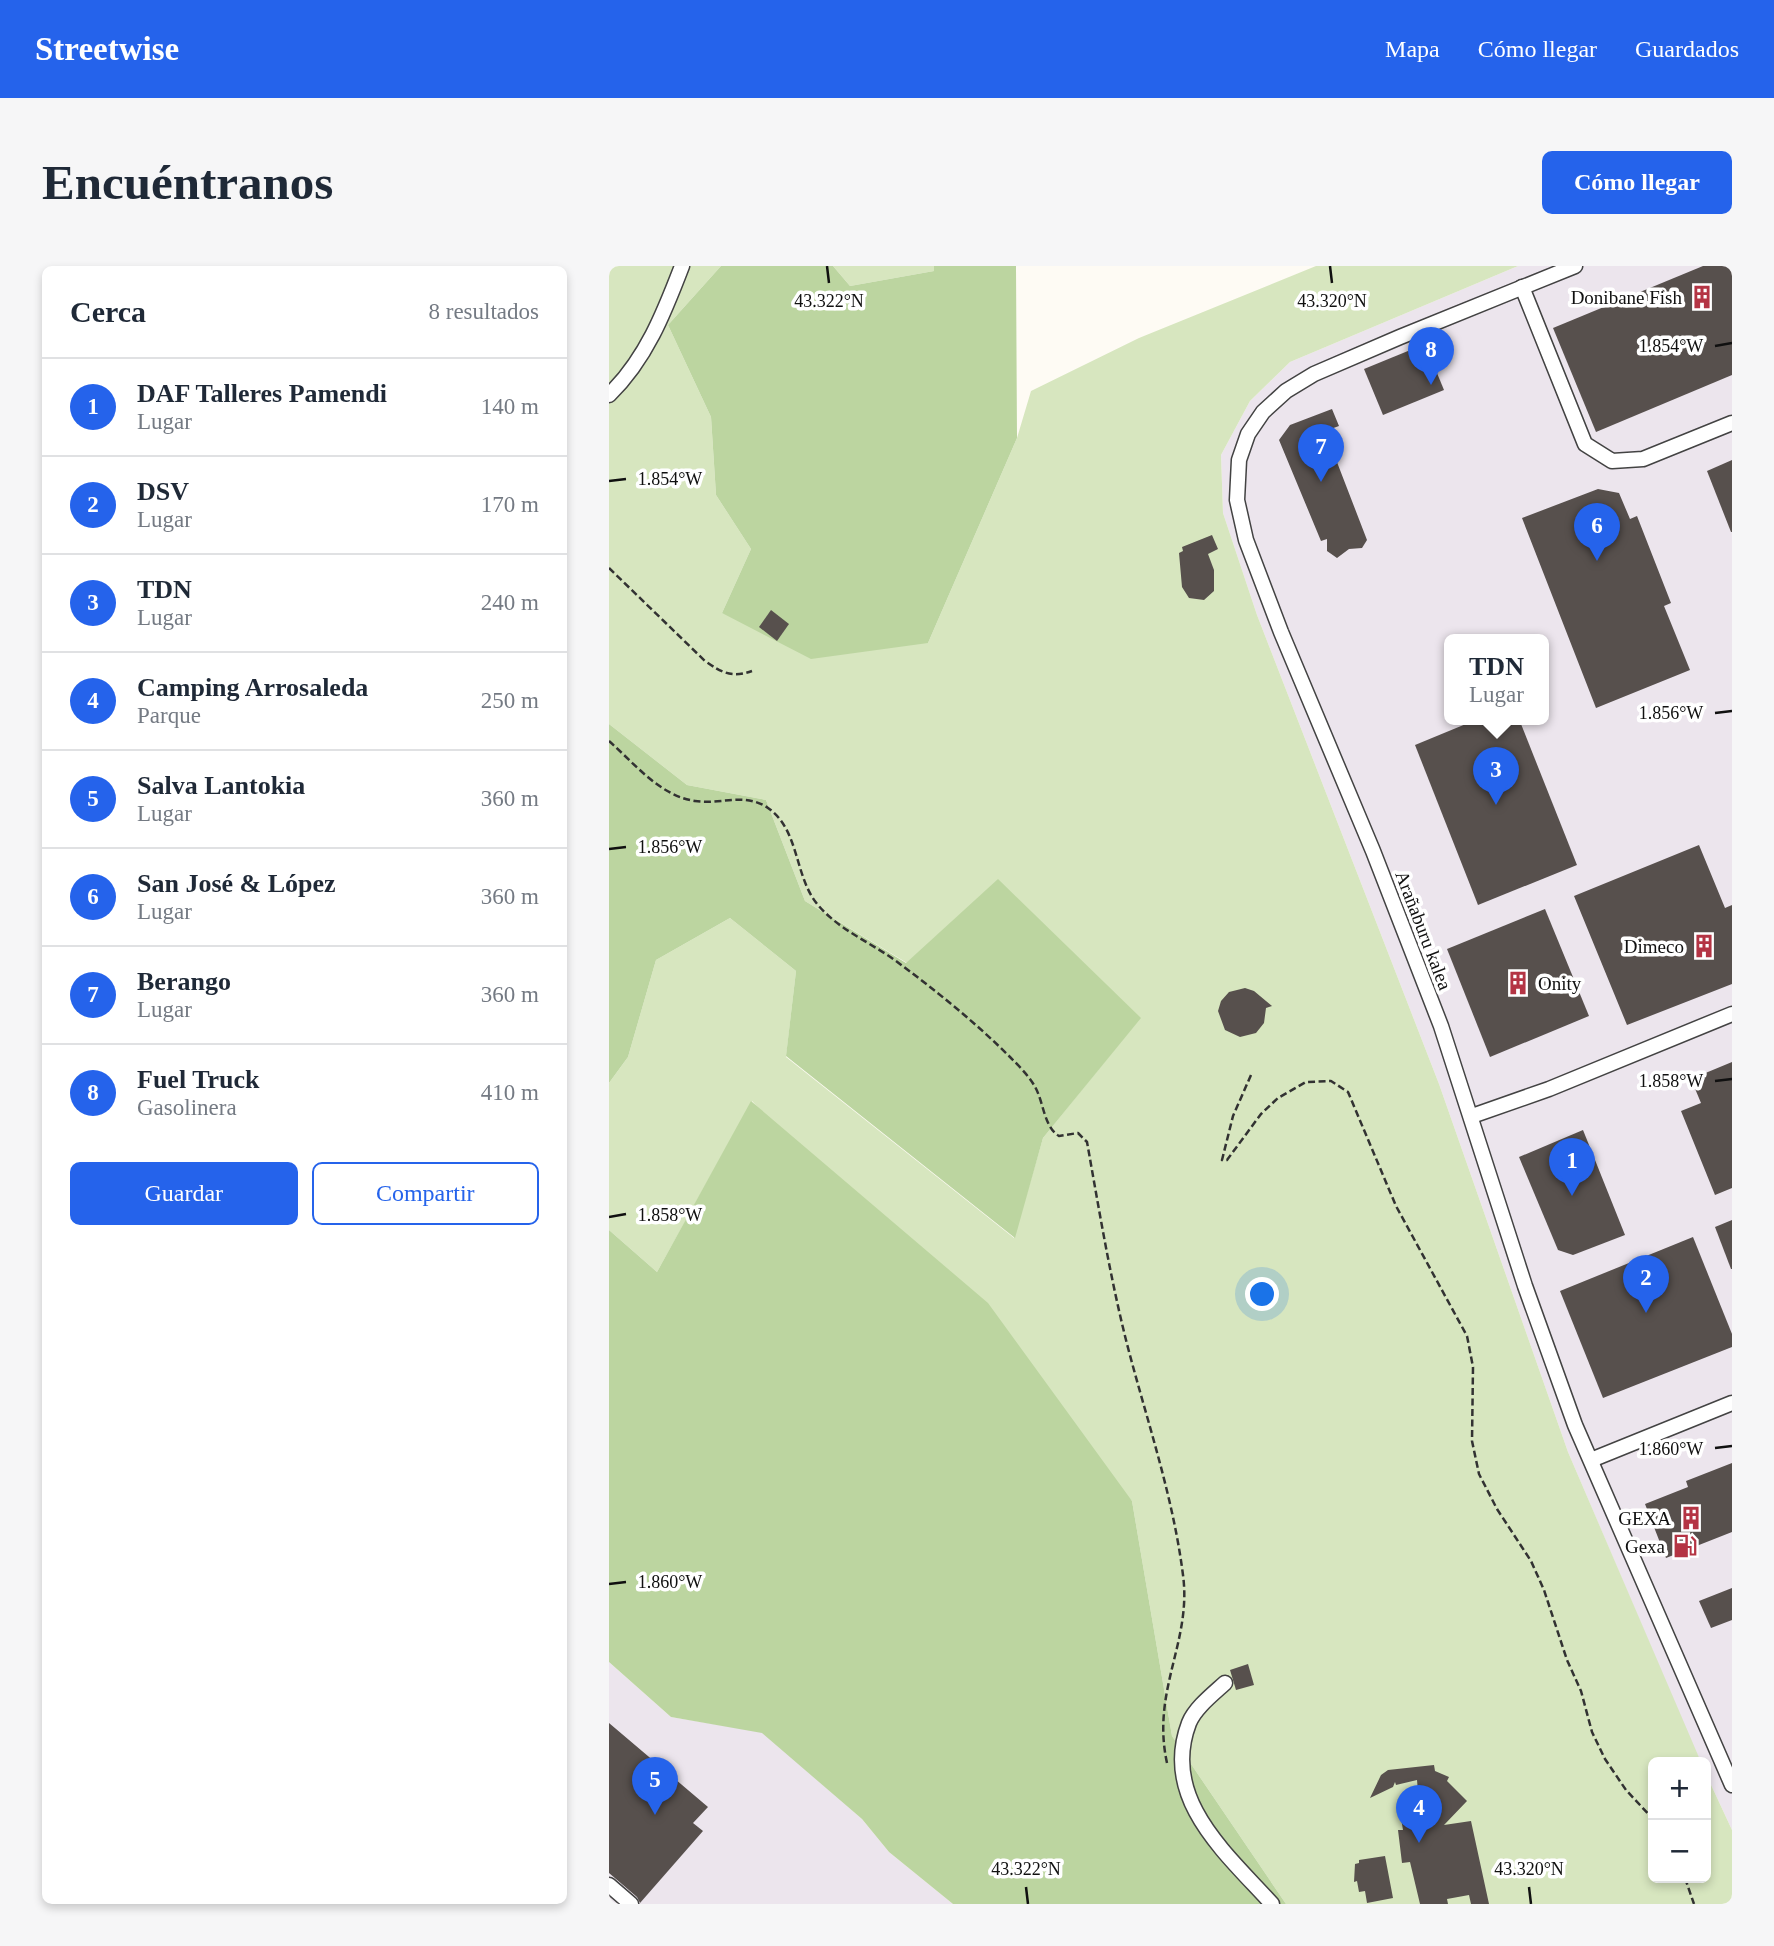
<!DOCTYPE html>
<html lang="es">
<meta charset="utf-8">
<style>
:root{--surface:#fff;--page:#f6f6f7;--text:#1f2937;--muted:#747a83;--line:#e0e1e3;--accent:#2563eb}
body{margin:0;font-family:"Times New Roman",serif;background:var(--page);color:var(--text)}
.controls{position:absolute;right:21px;bottom:21px;display:grid;overflow:hidden;border-radius:10px;box-shadow:0 4px 10px #0003}
.controls button{width:63px;height:63px;display:grid;place-items:center;padding:0;border:0;border-bottom:2px solid var(--line);background:var(--surface);color:var(--text);font:35px sans-serif}
.you{position:absolute;left:654px;top:1029px;width:24px;height:24px;margin:-18px;border:5px solid #fff;border-radius:50%;background:#1a73e8;box-shadow:0 0 0 10px #1a73e833}
.badge{display:grid;place-items:center;width:46px;height:46px;border-radius:50%;background:var(--accent);color:#fff;font-size:23px;font-weight:700}
.pin{position:absolute;translate:-50% -58px;filter:drop-shadow(0 2px 4px #0008)}
.pin::after{content:'';position:absolute;top:37px;width:24px;height:21px;background:inherit;clip-path:polygon(0 0,100% 0,50% 100%)}
.popup{position:absolute;left:835px;top:368px;width:105px;height:91px;box-sizing:border-box;display:grid;place-content:center;border-radius:10px;background:var(--surface);filter:drop-shadow(0 2px 5px #0005);font-size:23px;white-space:nowrap;color:var(--muted)}
.popup b{font-size:26px;color:var(--text)}
.popup::after{content:'';position:absolute;left:50%;top:100%;margin-left:-14px;border:14px solid transparent;border-top-color:var(--surface)}
.list{margin:0;padding:0;list-style:none}
h2{display:flex;justify-content:space-between;align-items:center;height:91px;margin:0;padding:0 28px;font-size:30px}
h2 small{font-size:23px;font-weight:400;color:var(--muted)}
.list li{display:grid;grid-template-columns:46px 1fr auto;gap:21px;align-items:center;box-sizing:border-box;height:98px;padding:0 28px;border-top:2px solid var(--line)}
.list b{display:block;font-size:26px;white-space:nowrap}
.list p{margin:0;font-size:23px;white-space:nowrap;color:var(--muted)}
.list em{font-size:23px;font-style:normal;color:var(--muted)}
.actions{display:flex;gap:14px;padding:21px 28px}
.actions a{flex:1;padding:16px 0;border:2px solid var(--accent);border-radius:10px;text-align:center;font-size:24px;color:var(--accent)}
.actions .main{background:var(--accent);color:#fff}
.map{position:relative;flex:none;width:1123px;height:1638px;overflow:hidden;border-radius:10px}
header{display:flex;align-items:center;gap:42px;box-sizing:border-box;height:98px;padding:0 35px;background:var(--accent);color:#fff}
header strong{font-size:33px}
nav{display:flex;gap:38px;margin-inline-start:auto;font-size:24px}
.intro{display:flex;align-items:center;justify-content:space-between;box-sizing:border-box;height:168px;padding:0 42px}
h1{margin:0;font-size:49px}
.button{padding:18px 32px;border-radius:10px;background:var(--accent);color:#fff;font-size:24px;font-weight:700}
main{display:flex;gap:42px;padding:0 42px}
aside{flex:1;background:var(--surface);border-radius:10px;box-shadow:0 4px 10px #0003}
.map>svg:first-child{display:block}
.industrial{fill:#ece5ed;fill-rule:evenodd}
.green{fill:#d7e6bf}
.forest{fill:#bcd5a0}
.building{fill:#57504d}
.lines{fill:none;stroke-linecap:round;stroke-linejoin:round}
.minor-casing{stroke:#434343;stroke-width:17}
.path{stroke:#323232;stroke-width:2.5;stroke-dasharray:7 3.5;stroke-linecap:butt}
.minor{stroke:#fff;stroke-width:14}
.ticks{fill:none;stroke:#101010;stroke-width:2.5}
.labels{text-anchor:middle;stroke-width:7;stroke-linejoin:round;paint-order:stroke}
.poi-label{font-size:19px;fill:#101010;stroke:#fff;text-anchor:end}
.street-label{font-size:19px;fill:#101010;stroke:#fff}
.ticks-label{font-size:18px;text-anchor:middle;fill:#101010;stroke:#fff;stroke-width:7;stroke-linejoin:round;paint-order:stroke}
</style>
<header>
<strong>Streetwise</strong>
<nav><a>Mapa</a><a>Cómo llegar</a><a>Guardados</a></nav>
</header>
<div class="intro"><h1>Encuéntranos</h1><a class="button">Cómo llegar</a></div>
<main>
<aside>
<h2>Cerca<small>8 resultados</small></h2>
<ul class="list">
<li><span class="badge">1</span><div><b>DAF Talleres Pamendi</b><p>Lugar</p></div><em>140 m</em></li>
<li><span class="badge">2</span><div><b>DSV</b><p>Lugar</p></div><em>170 m</em></li>
<li><span class="badge">3</span><div><b>TDN</b><p>Lugar</p></div><em>240 m</em></li>
<li><span class="badge">4</span><div><b>Camping Arrosaleda</b><p>Parque</p></div><em>250 m</em></li>
<li><span class="badge">5</span><div><b>Salva Lantokia</b><p>Lugar</p></div><em>360 m</em></li>
<li><span class="badge">6</span><div><b>San José &amp; López</b><p>Lugar</p></div><em>360 m</em></li>
<li><span class="badge">7</span><div><b>Berango</b><p>Lugar</p></div><em>360 m</em></li>
<li><span class="badge">8</span><div><b>Fuel Truck</b><p>Gasolinera</p></div><em>410 m</em></li>
</ul>
<div class="actions"><a class="main">Guardar</a><a>Compartir</a></div>
</aside>
<div class="map">
<svg width="1123" height="1638" viewBox="0 0 1123 1638">
<rect width="100%" height="100%" fill="#fefbf4"/>
<g class="industrial">
<path d="M909 0H1123V1564L1097 1508V1496H1092L1083 1477 959 1186 830 818 648 349 614 247 612 189 641 135 681 96ZM840 373H934V453H840Z"/>
<path d="M0 1396 62 1451 153 1466 253 1553 280 1586 344 1638H4L0 1635Z"/>
</g>
<g class="green">
<path d="M0 0H112L59 59 102 151 107 229 142 283 113 347 319 377 408 172 422 125 530 72 707 0H909L681 96 641 135 612 189 614 247 648 349 830 818 959 1186 1092 1496H1044V1612H1097V1508L1123 1564V1638H677L563 1470 523 1235 143 835 48 1006 0 964V817L19 791 47 694 121 652 187 705 177 791 405 972 434 872 531 752 389 614 298 697 196 635 157 534 78 519 0 458Z"/>
<path d="M224 0H325V5L241 20Z"/>
</g>
<g class="forest">
<path d="M112 0H224L241 20 325 5V0H407L408 172 319 377 202 393 113 347 142 283 107 229 102 151 59 59Z"/>
<path d="M0 458 78 519 157 534 196 635 297 697 389 613 532 752 434 872 406 972 177 790 187 705 121 652 47 694 19 791 0 817Z"/>
<path d="M142 835 379 1037 523 1235 563 1470 677 1638H344L280 1586 253 1553 153 1467 62 1451 0 1396V964L48 1006Z"/>
</g>
<g class="building">
<path d="M1094 0H1123V109L987 166 944 62Z"/>
<path d="M816 78 835 124 774 149 755 103Z"/>
<path d="M723 143 730 160 716 165 758 274 753 282 740 283 728 292 718 285V273L712 275 670 174 681 159Z"/>
<path d="M1123 194V266H1122L1098 205Z"/>
<path d="M989 223 1010 227 1021 253 1028 250 1062 337 1055 340 1081 404 987 442 913 252Z"/>
<path d="M603 269 609 283 599 288 605 304V325L595 334 580 332 573 321 570 287 574 285 573 281Z"/>
<path d="M162 344 180 358 168 375 150 361Z"/>
<path d="M869 453H910L968 599 869 639 806 479Z"/>
<path d="M1090 579 1116 642 1123 639V718L1018 759 965 630Z"/>
<path d="M936 643 980 750 881 791 838 683Z"/>
<path d="M636 722 645 725 663 740 657 742 655 757 647 767 631 771 616 764 609 745 612 735 620 726Z"/>
<path d="M1123 796V922L1106 929 1072 845 1092 837 1082 813Z"/>
<path d="M974 864 1016 969 964 989 949 984 910 891Z"/>
<path d="M1123 954V1003H1122L1106 961Z"/>
<path d="M1084 971 1123 1068V1081L994 1132 951 1025Z"/>
<path d="M1123 1197V1266L1057 1292 1036 1238 1079 1221 1077 1215Z"/>
<path d="M1123 1322V1354L1102 1362 1090 1335Z"/>
<path d="M639 1398 645 1419 627 1424 621 1404Z"/>
<path d="M0 1457 99 1541 84 1557 94 1565 31 1637 28 1631 0 1607Z"/>
<path d="M825 1499 826 1505 840 1511 838 1515 858 1535 835 1559 862 1555 880 1638H862L860 1629 838 1633 839 1638H811L801 1596 793 1597 789 1564H794L790 1540 810 1537 808 1514 787 1519 786 1516 784 1521 761 1532 772 1509 779 1504Z"/>
<path d="M776 1590 784 1632 758 1637 756 1625 750 1626 748 1615 745 1616 746 1598 750 1597V1594Z"/>
</g>
<g class="lines">
<g class="minor-casing">
<g id="minor">
<path d="M966 0 791 71 705 108 677 125 654 146 639 168 630 194 628 234 637 274 672 366 764 585 832 760 916 1020 966 1159 1123 1519"/>
<path d="M913 21 976 178 1003 195 1034 193 1123 157"/>
<path d="M0 129C37 93 55 47 73 0"/>
<path d="M863 850 940 823 1123 748"/>
<path d="M982 1194 1123 1137"/>
<path d="M616 1417C604 1428 586 1442 580 1457 551 1533 618 1588 663 1638"/>
<path d="M0 1619 22 1638"/>
</g>
</g>
<g class="path">
<path d="M0 302 96 395C113 407 123 412 143 405"/>
<path d="M0 475C25 497 51 530 86 535 111 539 136 526 159 542 191 564 185 611 209 639 230 664 261 676 287 695 326 724 366 756 401 791 409 799 419 809 425 819 435 835 434 860 450 870L469 867 478 876C490 943 501 1011 518 1078 538 1155 564 1230 574 1309 583 1376 542 1424 558 1497"/>
<path d="M642 809 624 850 613 894H618L652 848 669 832 697 816 722 815 739 826 787 940 858 1070 864 1101 863 1175 870 1208 888 1243 922 1295 935 1324 958 1394 972 1425 983 1466 996 1493 1017 1524 1044 1553"/>
<path d="M1076 1612 1085 1638"/>
</g>
<use href="#minor" class="minor"/>
</g>
<path class="ticks" d="M218 0 220 17M721 0 723 17M1106 80 1123 77M0 215 17 213M1106 447 1123 445M0 583 17 581M1106 815 1123 813M0 951 17 948M1106 1182 1123 1180M0 1318 17 1316M417 1621 419 1638M920 1621 922 1638"/>
<defs>
<g id="building-bare" transform="scale(1.89)"><path d="M-4-6H4V6H1V3H-1V6H-4ZM-2.5-4.3h1.7v1.8h-1.7ZM.8-4.3h1.7v1.8H.8ZM-2.5-1h1.7V.8h-1.7ZM.8-1h1.7V.8H.8Z" fill="#b43444" stroke="#fff" stroke-width="2.5" paint-order="stroke"/></g>
<g id="fuel-bare" transform="scale(1.89)"><path d="M-5.5-6h7V0h2V4h1.3V-2.5L3-4.5l.8-.8L6-3V5H2.5V1h-1V6h-7ZM-4.2-4.7v3.2H.2V-4.7Z" fill="#b43444" stroke="#fff" stroke-width="2.5" paint-order="stroke"/></g>
</defs>
<g fill-rule="evenodd">
<use href="#building-bare" x="1093" y="31"/>
<use href="#building-bare" x="1095" y="680"/>
<use href="#building-bare" x="909" y="717"/>
<use href="#building-bare" x="1082" y="1252"/>
<use href="#fuel-bare" x="1076" y="1280"/>
</g>
<g class="labels">
<g class="poi-label">
<text x="1073" y="38">Donibane Fish</text>
<text x="1075" y="687">Dimeco</text>
<text x="929" y="724" text-anchor="start">Onity</text>
<text x="1062" y="1259">GEXA</text>
<text x="1056" y="1287">Gexa</text>
</g>
<g class="street-label">
<text transform="translate(815 664) rotate(69)" y="7">Arañaburu kalea</text>
</g>
</g>
<g class="ticks-label">
<text x="220" y="41">43.322°N</text>
<text x="723" y="41">43.320°N</text>
<text x="1062" y="86">1.854°W</text>
<text x="61" y="219">1.854°W</text>
<text x="1062" y="453">1.856°W</text>
<text x="61" y="587">1.856°W</text>
<text x="1062" y="821">1.858°W</text>
<text x="61" y="955">1.858°W</text>
<text x="1062" y="1189">1.860°W</text>
<text x="61" y="1322">1.860°W</text>
<text x="417" y="1609">43.322°N</text>
<text x="920" y="1609">43.320°N</text>
</g>
</svg>
<div class="controls">
<button>+</button>
<button>−</button>
</div>
<div class="you"></div>
<div class="pin badge" style="left:963px;top:930px">1</div>
<div class="pin badge" style="left:1037px;top:1047px">2</div>
<div class="pin badge" style="left:887px;top:539px">3</div>
<div class="popup"><b>TDN</b>Lugar</div>
<div class="pin badge" style="left:810px;top:1577px">4</div>
<div class="pin badge" style="left:46px;top:1549px">5</div>
<div class="pin badge" style="left:988px;top:295px">6</div>
<div class="pin badge" style="left:712px;top:216px">7</div>
<div class="pin badge" style="left:822px;top:119px">8</div>
</div>
</main>
